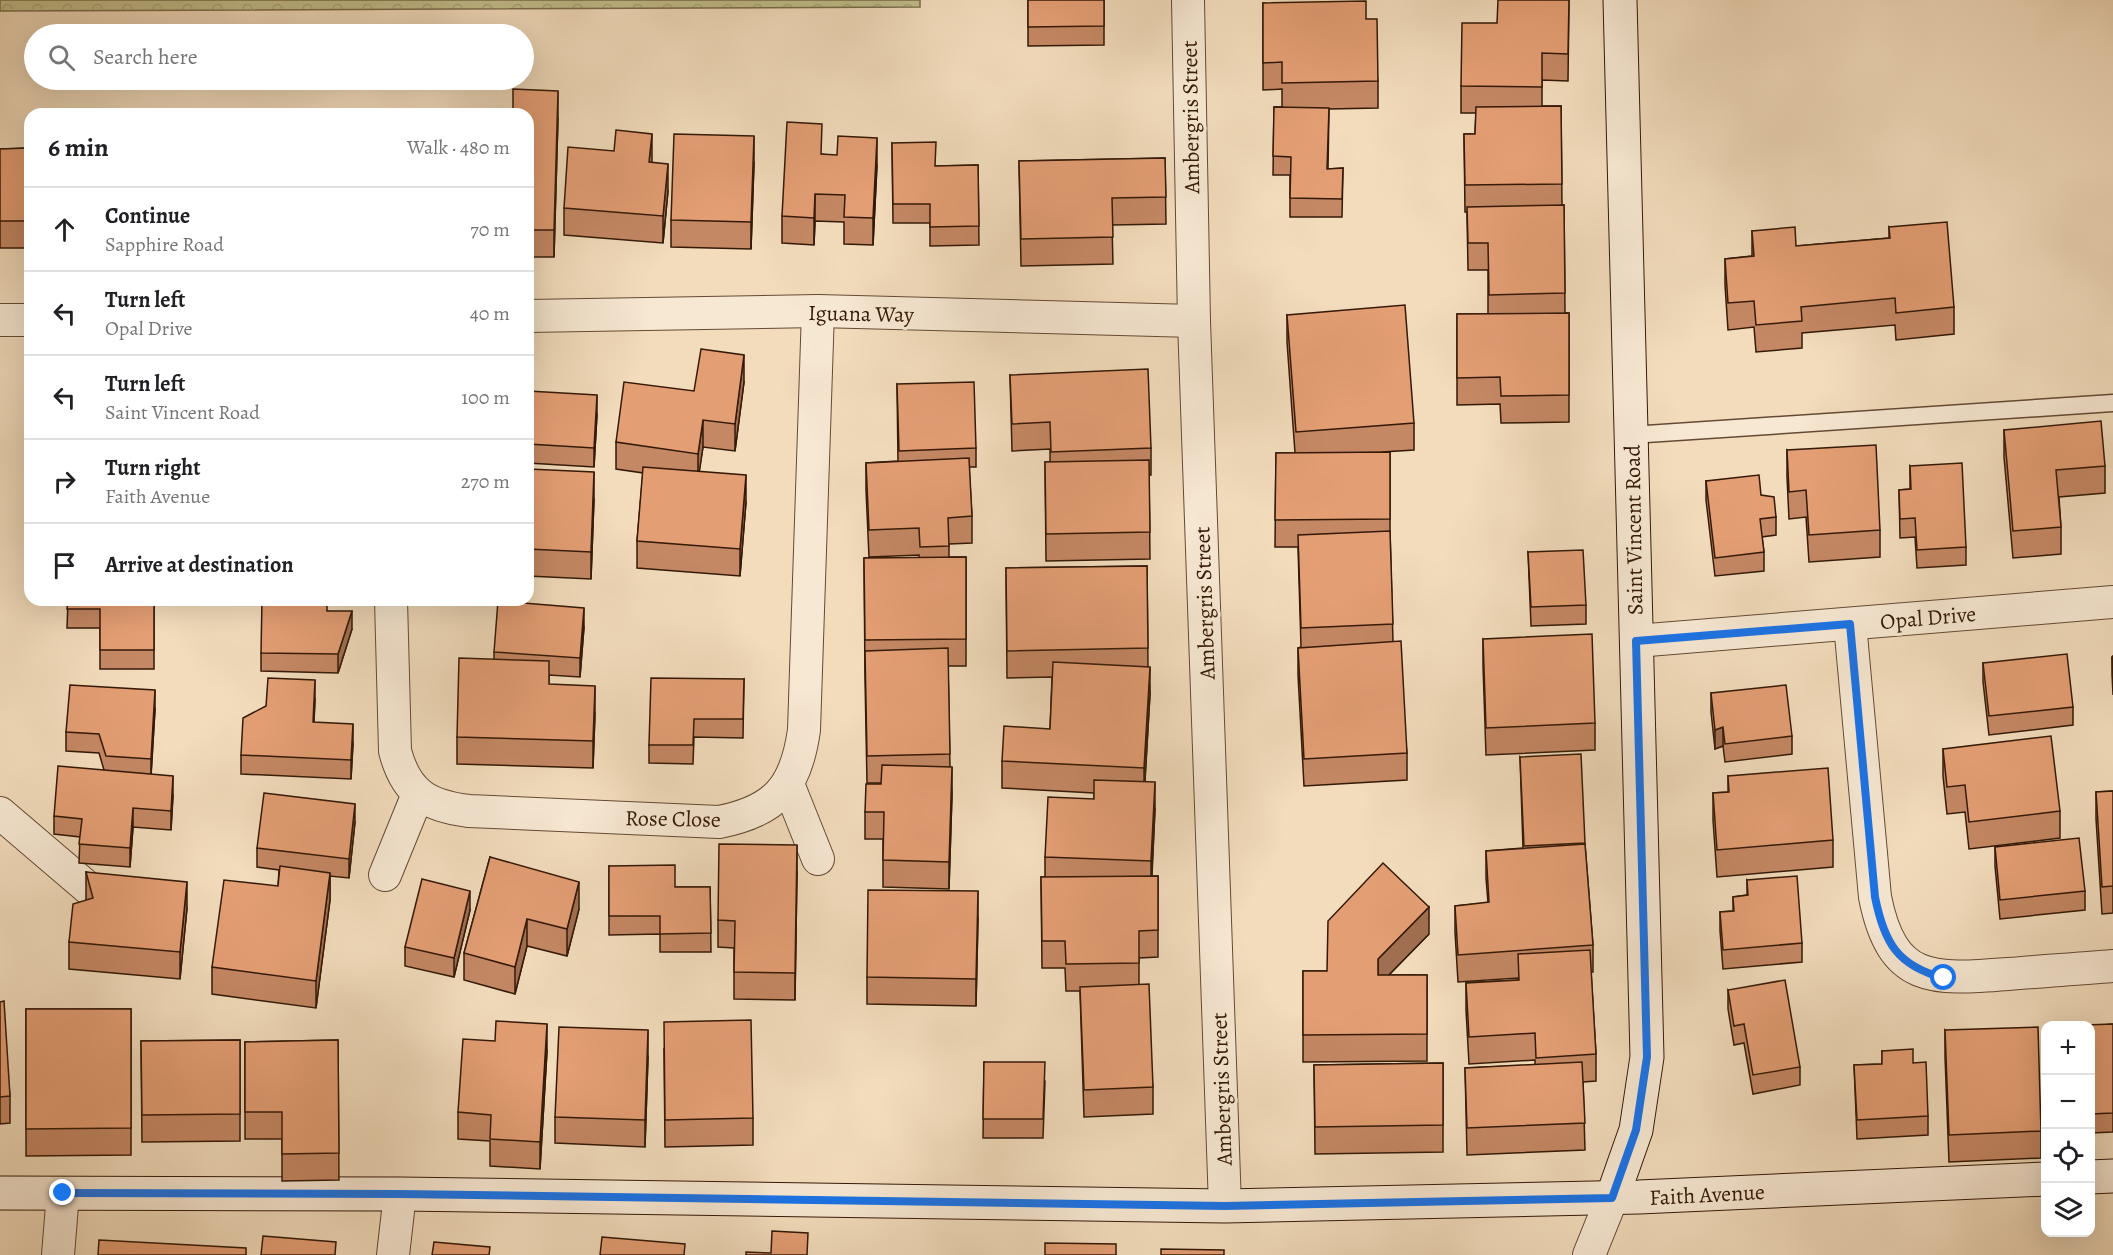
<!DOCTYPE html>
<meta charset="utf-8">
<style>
:root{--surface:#fff;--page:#f2f2f2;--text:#202124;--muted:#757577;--line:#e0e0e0}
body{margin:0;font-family:Alegreya,serif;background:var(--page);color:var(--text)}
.controls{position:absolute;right:18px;bottom:18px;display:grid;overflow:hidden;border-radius:12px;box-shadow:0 6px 24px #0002}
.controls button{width:54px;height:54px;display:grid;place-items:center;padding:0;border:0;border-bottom:2px solid var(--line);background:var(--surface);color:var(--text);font:30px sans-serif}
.stop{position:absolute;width:18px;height:18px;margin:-14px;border:4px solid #1a73e8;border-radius:50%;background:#fff}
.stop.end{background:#1a73e8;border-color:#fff;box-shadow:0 2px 6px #0008}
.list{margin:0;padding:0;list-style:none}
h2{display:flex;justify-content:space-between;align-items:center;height:78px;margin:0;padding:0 24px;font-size:26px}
h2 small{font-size:20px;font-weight:400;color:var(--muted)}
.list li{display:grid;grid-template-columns:39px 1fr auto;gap:18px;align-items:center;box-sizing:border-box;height:84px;padding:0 24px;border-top:2px solid var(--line)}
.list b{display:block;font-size:22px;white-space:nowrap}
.list p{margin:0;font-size:20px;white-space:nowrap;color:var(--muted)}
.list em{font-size:20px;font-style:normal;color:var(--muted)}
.icon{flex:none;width:33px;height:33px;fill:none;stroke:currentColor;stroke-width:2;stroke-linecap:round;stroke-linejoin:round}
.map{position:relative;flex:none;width:2113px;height:1255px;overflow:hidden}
.search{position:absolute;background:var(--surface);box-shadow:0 6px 24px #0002;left:24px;top:24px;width:510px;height:66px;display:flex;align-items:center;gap:15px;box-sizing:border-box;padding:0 21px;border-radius:33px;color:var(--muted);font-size:22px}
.panel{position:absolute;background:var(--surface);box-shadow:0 6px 24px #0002;left:24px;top:108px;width:510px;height:498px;border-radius:18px}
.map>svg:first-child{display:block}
.forest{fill:url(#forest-crowns);stroke:#7a6c4a;stroke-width:1.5}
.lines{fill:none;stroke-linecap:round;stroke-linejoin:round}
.lane-casing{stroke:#644a34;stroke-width:19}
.street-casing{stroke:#644a34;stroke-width:34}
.secondary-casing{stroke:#341907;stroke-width:35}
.lane{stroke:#f7e8d3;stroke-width:16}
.street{stroke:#f7e8d3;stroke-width:32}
.secondary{stroke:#f7e8d3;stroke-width:33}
.wall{fill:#c48864;stroke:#341907;stroke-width:1.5}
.shaded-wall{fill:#a06f51;stroke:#341907;stroke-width:1.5}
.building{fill:#e49e74;stroke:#341907;stroke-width:1.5}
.route{stroke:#1a73e8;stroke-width:8}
.labels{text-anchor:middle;stroke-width:6;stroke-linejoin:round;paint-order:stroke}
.street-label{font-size:22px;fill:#341907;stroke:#f7e8d3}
</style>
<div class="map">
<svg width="2113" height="1255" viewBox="0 0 2113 1255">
<defs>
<pattern id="forest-crowns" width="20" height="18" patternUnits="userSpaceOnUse" patternTransform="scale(1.5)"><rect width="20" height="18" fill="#c1be8c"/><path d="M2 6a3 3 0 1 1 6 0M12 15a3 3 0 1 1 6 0" fill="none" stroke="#a6a377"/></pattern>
</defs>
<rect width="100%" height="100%" fill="#f2dcbc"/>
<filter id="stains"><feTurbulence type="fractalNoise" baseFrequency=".00333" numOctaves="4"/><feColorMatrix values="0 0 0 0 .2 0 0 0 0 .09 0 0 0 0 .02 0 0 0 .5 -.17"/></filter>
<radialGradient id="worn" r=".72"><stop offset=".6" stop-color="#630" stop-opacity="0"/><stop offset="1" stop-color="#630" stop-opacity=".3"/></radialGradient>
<path class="forest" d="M0 0H920V7L0 11Z"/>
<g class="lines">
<g class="lane-casing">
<path id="lane" d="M1631 435 2113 403"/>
</g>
<g class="street-casing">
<g id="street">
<path d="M1188 0 1194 321 1225 1206"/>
<path d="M528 316 818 311 1194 321"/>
<path d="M0 320H30"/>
<path d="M391 600 395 751C406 793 427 806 469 811L719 822C776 811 796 787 804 730L818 311"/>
<path d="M1850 624 1875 897C1892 983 1932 980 2008 974 2043 971 2078 969 2113 966"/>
<path d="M1636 641 2113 602"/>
<path d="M788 784 818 859"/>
<path d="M0 813 88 888"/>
<path d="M385 875 418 794"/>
<path d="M58 1255 63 1193"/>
<path d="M393 1255 400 1194"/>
<path d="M1589 1255 1612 1198"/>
</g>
</g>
<g class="secondary-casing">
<g id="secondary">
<path d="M2090 1177 2113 1176"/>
<path d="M0 1193 400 1194 1225 1206 1639 1197 2046 1179"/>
<path d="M1612 1198 1636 1130 1647 1057 1620 0"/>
</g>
</g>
<use href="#lane" class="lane"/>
<use href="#street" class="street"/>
<use href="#secondary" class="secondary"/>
</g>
<g class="wall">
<path d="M1028 0H1104V45L1028 46Z"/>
<path d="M1569 0 1568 81 1542 80V106H1561L1562 205H1564L1565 313H1569V422L1501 423 1500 404 1457 405V314H1488V270H1468L1467 212H1465L1464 134H1475L1476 113H1461V86L1497 23Z"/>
<path d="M1263 3 1366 19 1378 81V108L1329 109 1328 169 1343 168 1342 217H1290V175H1273L1274 107H1282V89L1263 90Z"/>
<path d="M528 114 558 118 554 257H528Z"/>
<path d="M892 143 936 166 978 165 979 245 930 246V223H893Z"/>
<path d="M28 148 29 248H0V149Z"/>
<path d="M822 154 877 165 873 245 844 244V222L815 221 814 245 782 243V216Z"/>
<path d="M1165 158 1166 224 1112 225 1113 264 1021 266 1019 161Z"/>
<path d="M652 162 668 191 663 243 564 235V208Z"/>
<path d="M754 163 751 249 671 247V220Z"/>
<path d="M1889 227 1954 307V334L1896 340 1895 325 1802 333V348L1756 352 1754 327 1728 330 1725 285V259L1752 256V231L1796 246 1889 238Z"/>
<path d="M1287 315 1414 423V450L1382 452H1390V531L1393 642 1407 753V780L1304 786 1298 675V648L1301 647 1298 547H1275L1276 453H1295L1287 342Z"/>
<path d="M1010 375 1151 448V475H1149L1150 559 1046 561 1045 462H1050V449L1012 451Z"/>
<path d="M744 382 735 451 703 447 699 471 746 502 740 576 637 568V541L643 473 616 469V442L694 391Z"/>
<path d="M897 384 976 448V467H969L972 516V543L949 544V557H966V666H948L950 767 952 794 949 889 883 887V839H865V812L881 783H867L865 678 864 558H919V555L869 557 866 490V463L898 461Z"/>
<path d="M528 391 597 414 594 467 528 463Z"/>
<path d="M2004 430 2105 466V493L2059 497 2061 527V554L2013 558 2004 457Z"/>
<path d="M1787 450 1880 530V557L1809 562 1806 517 1789 519 1787 477Z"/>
<path d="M1910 466 1966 547V565L1917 568 1915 537 1900 538 1899 490 1910 489Z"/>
<path d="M528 469 594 499 591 579 528 576Z"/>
<path d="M1706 481 1761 495 1776 517V535L1762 537 1764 552V571L1715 576 1706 500Z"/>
<path d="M1528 552 1586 605V624L1531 626Z"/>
<path d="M1147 566 1148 667 1150 694 1145 782 1155 809 1152 876H1158V957L1139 958V985L1153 1087V1114L1084 1117 1080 991H1066L1065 968H1042L1041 877H1045V857L1094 799V793L1002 788V761L1050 729 1052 677 1007 678 1006 568Z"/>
<path d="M68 600H154V669H100V628H67Z"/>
<path d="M328 611 352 629 338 673 261 671V653Z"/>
<path d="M584 627 580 677 549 675V684L595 713 593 768 457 764V737L494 659V652Z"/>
<path d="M1483 639 1595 723V750L1486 755 1483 666Z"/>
<path d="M2113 656V695L2112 675V657Z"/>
<path d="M1983 663 2073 707V725L1989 735 1983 682Z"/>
<path d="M744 679 743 738 694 737 693 764 649 763V745Z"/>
<path d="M1711 693 1792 736V754L1725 762 1723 746 1715 749 1711 712Z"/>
<path d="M315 699 314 722 353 743 351 779 241 774V755Z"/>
<path d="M155 709 151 774 173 795 171 830 133 827 130 867 79 863 80 837 54 834V816L104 770 99 753 66 751V732Z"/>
<path d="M1943 749 2060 811V838L1969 849 1965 812 1947 814 1943 776Z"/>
<path d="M1520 757 1585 844 1593 945V972H1591L1596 1054V1081L1583 1082 1585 1150 1467 1155 1465 1068 1535 1065V1060L1469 1064 1466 1010V983L1518 980V978L1458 982 1455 932V906L1488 903 1486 878V851L1523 848Z"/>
<path d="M1728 776 1833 840V867L1717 877 1713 820V793L1728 792Z"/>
<path d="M2113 791V913L2102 914 2096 819V792Z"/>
<path d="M355 822 349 878 330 876V900L316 1008 212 994V967L278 886 279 870 257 867V848Z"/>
<path d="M1995 847 2085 891V910L2000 919 1995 866Z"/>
<path d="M490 857 579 909 567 956 527 946 515 994 464 980V953Z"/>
<path d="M609 866 675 887H710L711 952H660V934L609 935Z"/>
<path d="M86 872 187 908 180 979 69 969V942L86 900Z"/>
<path d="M797 872 795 1000 734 999V948L718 947V920Z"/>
<path d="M1747 880 1802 943V962L1723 969 1720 931V912L1733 911V897L1747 895Z"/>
<path d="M470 910 454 977 405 966V947Z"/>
<path d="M978 918 976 1006 867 1004V977Z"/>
<path d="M1429 934 1389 975H1427V1061L1303 1062V971H1327Z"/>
<path d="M1728 990 1800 1067V1085L1753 1094 1744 1043 1734 1045 1728 1009Z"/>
<path d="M0 1002 10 1096V1123L0 1124Z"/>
<path d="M26 1009H131V1155L26 1156Z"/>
<path d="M2113 1024V1132L2091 1133V1026Z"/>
<path d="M1945 1030 2041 1131V1158L1949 1162 1945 1057Z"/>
<path d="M240 1040V1141L142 1142 141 1041Z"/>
<path d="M338 1040 339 1180 282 1181V1139H245V1042Z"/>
<path d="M664 1049 753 1118V1145L665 1147Z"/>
<path d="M547 1051 540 1169 490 1166V1141L458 1139V1112Z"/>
<path d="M1882 1051 1913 1063 1928 1116V1135L1857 1139 1854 1065 1882 1064Z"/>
<path d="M648 1057 645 1147 555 1143V1117Z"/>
<path d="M984 1062 1045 1081 1043 1138H983Z"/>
<path d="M1443 1063V1152L1315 1154 1314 1065Z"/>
</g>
<g class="shaded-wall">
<path d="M558 91V118L554 257V230Z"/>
<path d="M652 134V160L649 189V162Z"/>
<path d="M754 136V163L751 249V222Z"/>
<path d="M877 138V165L873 245V218Z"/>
<path d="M668 164V191L663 243V216Z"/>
<path d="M815 194V221L814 245V218Z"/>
<path d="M744 355V382L735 451V424Z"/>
<path d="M597 395V414L594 467V448Z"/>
<path d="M703 420V447L698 481V454Z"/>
<path d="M594 472V499L591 579V552Z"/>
<path d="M746 475V502L740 576V549Z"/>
<path d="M584 608V627L580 677V658Z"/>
<path d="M352 611V629L338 673V654Z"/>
<path d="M1150 667V694L1144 795V768Z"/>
<path d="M315 680V699L313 741V722Z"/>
<path d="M595 686V713L593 768V741Z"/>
<path d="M155 690V709L151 777V759Z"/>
<path d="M353 724V743L351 779V760Z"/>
<path d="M1723 727V746L1715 749V730Z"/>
<path d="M952 767V794L949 889V862Z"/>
<path d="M173 776V795L171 830V811Z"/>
<path d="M1155 782V809L1151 888V861Z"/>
<path d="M355 804V822L349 878V859Z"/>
<path d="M133 808V827L130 867V848Z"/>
<path d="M797 845V872L795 1000V973Z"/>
<path d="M330 873V900L316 1008V981Z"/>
<path d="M187 882V908L180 979V952Z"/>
<path d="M579 882V909L567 956V929Z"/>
<path d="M470 891V910L454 977V958Z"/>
<path d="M978 891V918L976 1006V979Z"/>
<path d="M1429 907V934L1378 986V959Z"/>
<path d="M527 919V946L515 994V967Z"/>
<path d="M547 1024V1051L540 1169V1142Z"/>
<path d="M648 1030V1057L645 1147V1120Z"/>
</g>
<g class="building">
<path d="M1028 0H1104V26L1028 27Z"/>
<path d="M1498 0H1569L1568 54 1542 53V87L1461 86 1462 23H1497Z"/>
<path d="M1366 1V19H1377L1378 81 1282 83V62L1263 63V3Z"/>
<path d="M513 89 558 91 554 230H528V114H513Z"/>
<path d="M1561 106 1562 184 1465 185 1464 134H1475L1476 107Z"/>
<path d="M1274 107 1329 108 1327 169 1343 168 1342 199 1290 198 1291 157 1273 156Z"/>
<path d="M787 122 822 124 821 154 837 155 838 136 877 138 873 218 844 217 845 195 815 194 814 218 782 216Z"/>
<path d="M616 130 652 134 649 162 668 164 663 216 564 208 568 147 614 151Z"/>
<path d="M674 134 754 136 751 222 671 220Z"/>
<path d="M936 142 935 166 978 165 979 226 930 227V204H893L892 143Z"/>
<path d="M28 148 29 221H0V149Z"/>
<path d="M1165 158 1166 197 1112 198 1113 237 1021 239 1019 161Z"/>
<path d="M1564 205 1565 293 1489 295 1488 243H1468L1467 207Z"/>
<path d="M1947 222 1954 307 1896 313 1895 298 1801 307 1802 321 1756 325 1754 301 1728 303 1725 259 1754 256 1752 231 1795 227 1796 246 1890 238 1889 227Z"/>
<path d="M1405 305 1414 423 1296 432 1287 315Z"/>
<path d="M1569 313V395L1501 396 1500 377 1457 378V314Z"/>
<path d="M701 349 744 355 735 424 703 420 698 454 616 442 624 382 694 391Z"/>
<path d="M1148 369 1151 448 1051 452 1050 422 1012 424 1010 375Z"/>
<path d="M974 382 976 448 899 451 897 384Z"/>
<path d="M528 391 597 395 594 448 528 444Z"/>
<path d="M2101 421 2105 466 2056 470 2061 527 2013 531 2004 430Z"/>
<path d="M1876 445 1880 530 1809 535 1806 490 1789 492 1787 450Z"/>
<path d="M1390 452V519L1275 520 1276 453Z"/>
<path d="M969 458 972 516 948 518 949 546 920 547 919 528 869 530 866 463Z"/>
<path d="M1149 460 1150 532 1046 534 1045 462Z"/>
<path d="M1962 463 1966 547 1917 550 1915 518 1900 519 1899 490 1911 489 1910 466Z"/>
<path d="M643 467 746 475 740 549 637 541Z"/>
<path d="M528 469 594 472 591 552 528 549Z"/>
<path d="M1759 475 1761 495 1774 497 1776 517 1760 519 1764 552 1715 558 1706 481Z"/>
<path d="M1390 531 1393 624 1301 628 1298 535Z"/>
<path d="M1583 550 1586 605 1531 607 1528 552Z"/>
<path d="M966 557V639L865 640 864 558Z"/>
<path d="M1147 566 1148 648 1007 651 1006 568Z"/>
<path d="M68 600H154V650H100V609H67Z"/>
<path d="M262 600H327V611H352L338 654 261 653Z"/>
<path d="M498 601 584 608 580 658 494 652Z"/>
<path d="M1592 634 1595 723 1486 728 1483 639Z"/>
<path d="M1401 641 1407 753 1304 759 1298 648Z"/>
<path d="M948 648 950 754 867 756 865 651Z"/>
<path d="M2067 654 2073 707 1989 716 1983 663Z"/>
<path d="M2113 656V677L2112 657Z"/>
<path d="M459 658 549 661V684L595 686 593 741 457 737Z"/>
<path d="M1053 662 1150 667 1144 768 1002 761 1004 726 1050 729Z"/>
<path d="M268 678 315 680 313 722 353 724 351 760 241 755 243 718 266 706Z"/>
<path d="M651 678 744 679 743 719H694L693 745H649Z"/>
<path d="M70 685 155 690 151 759 106 756 99 734 66 732Z"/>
<path d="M1786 685 1792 736 1725 744 1723 727 1715 730 1711 693Z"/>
<path d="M2051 736 2060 811 1969 822 1965 785 1947 787 1943 749Z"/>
<path d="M1581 754 1585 843 1524 846 1520 757Z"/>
<path d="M882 765 952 767 949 862 883 860 884 812H865L866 784H881Z"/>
<path d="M58 766 173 776 171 811 133 808 130 848 79 844 82 819 54 816Z"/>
<path d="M1828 768 1833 840 1717 850 1713 793 1729 792 1728 776Z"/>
<path d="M1094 780 1155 782 1151 861 1045 857 1048 797 1094 799Z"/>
<path d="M2113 791V886L2102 887 2096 792Z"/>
<path d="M264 793 355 804 349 859 257 848Z"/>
<path d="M2079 838 2085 891 2000 900 1995 847Z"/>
<path d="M719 844 797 845 795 973 734 972 735 921 718 920Z"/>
<path d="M1585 844 1593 945 1458 955 1455 906 1489 902 1486 851Z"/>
<path d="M490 857 579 882 567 929 527 919 515 967 464 953Z"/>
<path d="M1383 863 1429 907 1378 959V975H1427V1034L1303 1035V971H1327L1328 921Z"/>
<path d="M675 865V887H710L711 933 660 934V916H609V866Z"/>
<path d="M280 866 330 873 316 981 212 967 224 880 278 886Z"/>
<path d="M86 872 187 882 180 952 69 942 73 904 93 898Z"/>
<path d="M1158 876V930L1139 931V963L1066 964 1065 941H1042L1041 877Z"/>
<path d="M1797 876 1802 943 1723 950 1720 912 1734 911 1733 897 1748 895 1747 880Z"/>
<path d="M422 879 470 891 454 958 405 947Z"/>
<path d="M868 890 978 891 976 979 867 977Z"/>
<path d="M1590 950 1596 1054 1536 1058 1535 1033 1469 1037 1466 983 1519 980 1518 954Z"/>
<path d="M1785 980 1800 1067 1753 1075 1744 1024 1734 1026 1728 990Z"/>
<path d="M1149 984 1153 1087 1084 1090 1080 987Z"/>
<path d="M4 1001 10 1096 0 1097V1002Z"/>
<path d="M26 1009H131V1128L26 1129Z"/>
<path d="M751 1020 753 1118 665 1120 664 1022Z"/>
<path d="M496 1021 547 1024 540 1142 490 1139 491 1115 458 1112 463 1039 495 1041Z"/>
<path d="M2113 1024V1113L2091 1114V1026L2085 1025Z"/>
<path d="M559 1027 648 1030 645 1120 555 1117Z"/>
<path d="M2038 1027 2041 1131 1949 1135 1945 1030Z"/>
<path d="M240 1040V1114L142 1115 141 1041Z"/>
<path d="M338 1040 339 1153 282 1154V1112H245V1042Z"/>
<path d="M1913 1049V1063L1926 1062 1928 1116 1857 1120 1854 1065 1882 1064V1051Z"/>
<path d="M984 1062H1045L1043 1119H983Z"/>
<path d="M1582 1062 1585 1123 1467 1128 1465 1068Z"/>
<path d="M1443 1063V1125L1315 1127 1314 1065Z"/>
<path d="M772 1231 808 1233 807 1255H746V1252L771 1253Z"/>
<path d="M263 1236 336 1242 335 1255H261Z"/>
<path d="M602 1237 685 1244 684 1255H600Z"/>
<path d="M99 1240 246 1248V1255H98Z"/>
<path d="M434 1242 490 1247 489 1255H432Z"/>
<path d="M1045 1243 1116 1244V1255H1045Z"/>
<path d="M1161 1249 1224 1250V1255H1161Z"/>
</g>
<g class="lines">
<path class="route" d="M63 1193 400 1194 1225 1206 1612 1198 1636 1130 1647 1057 1636 641 1850 624 1875 897C1884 942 1897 966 1944 978"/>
</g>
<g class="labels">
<g class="street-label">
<text transform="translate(1190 117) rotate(-91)" y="8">Ambergris Street</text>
<text transform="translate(861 313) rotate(1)" y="8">Iguana Way</text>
<text transform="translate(1633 530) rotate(-91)" y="8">Saint Vincent Road</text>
<text transform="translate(1204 603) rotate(-92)" y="8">Ambergris Street</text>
<text transform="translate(1928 617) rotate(-5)" y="8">Opal Drive</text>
<text transform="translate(673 818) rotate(1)" y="8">Rose Close</text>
<text transform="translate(1221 1089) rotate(-92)" y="8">Ambergris Street</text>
<text transform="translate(1707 1194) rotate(-3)" y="8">Faith Avenue</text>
</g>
</g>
<rect width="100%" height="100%" filter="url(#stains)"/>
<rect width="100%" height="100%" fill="url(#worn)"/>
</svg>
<div class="controls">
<button>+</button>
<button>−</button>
<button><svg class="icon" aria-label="locate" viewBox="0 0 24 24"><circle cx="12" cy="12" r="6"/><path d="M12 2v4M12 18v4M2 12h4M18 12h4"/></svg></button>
<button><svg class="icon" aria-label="layers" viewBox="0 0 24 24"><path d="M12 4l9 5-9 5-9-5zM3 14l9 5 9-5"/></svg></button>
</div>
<div class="stop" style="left:1944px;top:978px"></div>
<div class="stop end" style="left:63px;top:1193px"></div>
<div class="search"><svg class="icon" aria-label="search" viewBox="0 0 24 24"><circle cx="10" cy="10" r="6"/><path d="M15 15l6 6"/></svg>Search here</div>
<section class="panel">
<h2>6 min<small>Walk · 480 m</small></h2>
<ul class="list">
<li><svg class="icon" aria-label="ahead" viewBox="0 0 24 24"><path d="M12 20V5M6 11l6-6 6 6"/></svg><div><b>Continue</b><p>Sapphire Road</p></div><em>70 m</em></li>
<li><svg class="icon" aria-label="left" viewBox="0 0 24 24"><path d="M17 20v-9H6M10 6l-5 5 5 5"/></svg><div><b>Turn left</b><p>Opal Drive</p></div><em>40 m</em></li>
<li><svg class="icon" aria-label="left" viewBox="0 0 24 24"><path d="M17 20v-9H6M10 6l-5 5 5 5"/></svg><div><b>Turn left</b><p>Saint Vincent Road</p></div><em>100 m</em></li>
<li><svg class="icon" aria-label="right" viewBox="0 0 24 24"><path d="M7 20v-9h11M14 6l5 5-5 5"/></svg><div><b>Turn right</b><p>Faith Avenue</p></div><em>270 m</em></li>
<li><svg class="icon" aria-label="arrive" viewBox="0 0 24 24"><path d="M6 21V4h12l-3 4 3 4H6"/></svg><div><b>Arrive at destination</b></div></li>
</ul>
</section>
</div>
